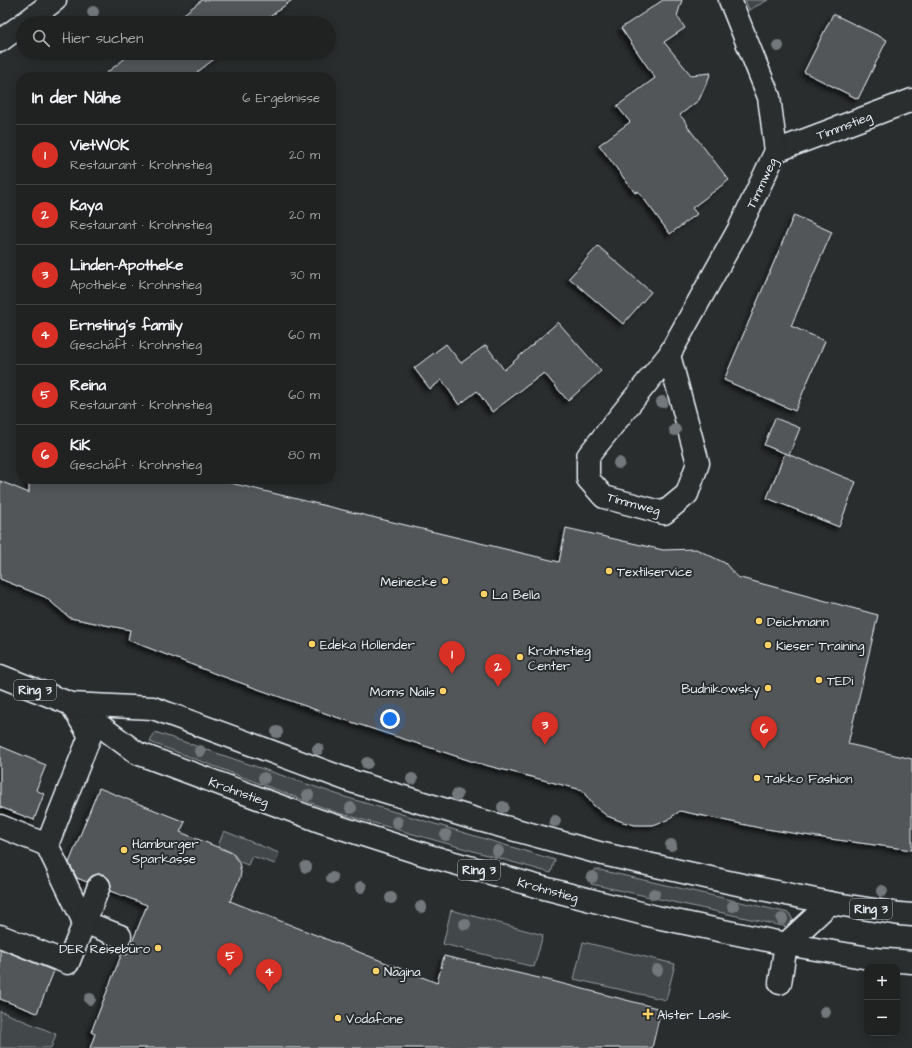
<!DOCTYPE html>
<html lang="de">
<meta charset="utf-8">
<style>
:root{--surface:#202222;--page:#2d2f2f;--text:#f1f3f6;--muted:#a2a4a5;--line:#3d3f40;--accent:#d93025}
body{margin:0;font-family:"Architects Daughter",sans-serif;background:var(--page);color:var(--text)}
.controls{position:absolute;right:12px;bottom:12px;display:grid;overflow:hidden;border-radius:8px;box-shadow:0 2px 10px #0003}
.controls button{width:36px;height:36px;display:grid;place-items:center;padding:0;border:0;border-bottom:1px solid var(--line);background:var(--surface);color:var(--text);font:20px sans-serif}
.you{position:absolute;left:390px;top:719px;width:14px;height:14px;margin:-10px;border:3px solid #fff;border-radius:50%;background:#1a73e8;box-shadow:0 0 0 6px #1a73e833}
.badge{display:grid;place-items:center;width:26px;height:26px;border-radius:50%;background:var(--accent);color:#fff;font-size:13px;font-weight:700}
.pin{position:absolute;translate:-50% -33px;filter:drop-shadow(0 1px 2px #0008)}
.pin::after{content:'';position:absolute;top:21px;width:14px;height:12px;background:inherit;clip-path:polygon(0 0,100% 0,50% 100%)}
.list{margin:0;padding:0;list-style:none}
h2{display:flex;justify-content:space-between;align-items:center;height:52px;margin:0;padding:0 16px;font-size:17px}
h2 small{font-size:13px;font-weight:400;color:var(--muted)}
.list li{display:grid;grid-template-columns:26px 1fr auto;gap:12px;align-items:center;box-sizing:border-box;height:60px;padding:0 16px;border-top:1px solid var(--line)}
.list b{display:block;font-size:15px;white-space:nowrap}
.list p{margin:0;font-size:13px;white-space:nowrap;color:var(--muted)}
.list em{font-size:13px;font-style:normal;color:var(--muted)}
.icon{flex:none;width:22px;height:22px;fill:none;stroke:currentColor;stroke-width:2;stroke-linecap:round;stroke-linejoin:round}
.map{position:relative;flex:none;width:912px;height:1048px;overflow:hidden}
.search{position:absolute;background:var(--surface);box-shadow:0 2px 10px #0003;left:16px;top:16px;width:320px;height:44px;display:flex;align-items:center;gap:10px;box-sizing:border-box;padding:0 14px;border-radius:22px;color:var(--muted);font-size:15px}
.panel{position:absolute;background:var(--surface);box-shadow:0 2px 10px #0003;left:16px;top:72px;width:320px;height:412px;border-radius:16px}
.map>svg:first-child{display:block}
.green{fill:#424648;stroke:#959ca0}
.building{fill:#535759;stroke:#e8f1f8;filter:url(#shadow)}
.lines{fill:none;stroke-linecap:round;stroke-linejoin:round}
.minor-casing{stroke:#e8f1f8;stroke-width:25}
.major-casing{stroke:#e8f1f8;stroke-width:25}
.minor{stroke:#2a2d2e;stroke-width:22}
.major{stroke:#2a2d2e;stroke-width:22}
.tree{fill:#73787b}
.poi-dot{fill:#ffd166;stroke:#2a2d2e;stroke-width:1.5}
.labels{text-anchor:middle;stroke-width:4;stroke-linejoin:round;paint-order:stroke}
.shield{fill:#2a2d2e;stroke:#afb6bb;stroke-width:1}
.shield-label{font-size:12px;font-weight:bold;fill:#e8f1f8}
.street-label{font-size:13px;fill:#e8f1f8;stroke:#2a2d2e}
.poi-label{font-size:13px;fill:#e8f1f8;stroke:#2a2d2e;text-anchor:start}
</style>
<div class="map">
<svg width="912" height="1048" viewBox="0 0 912 1048">
<defs>
<filter id="shadow"><feDropShadow dx="-3.5" dy="3.5" stdDeviation="2" flood-color="#0009"/></filter>
</defs>
<rect width="100%" height="100%" fill="#2a2d2e"/>
<filter id="ink" filterUnits="userSpaceOnUse"><feTurbulence type="fractalNoise" baseFrequency=".025" numOctaves="2"/><feDisplacementMap in="SourceGraphic" scale="8" xChannelSelector="R" yChannelSelector="G"/><feConvolveMatrix kernelMatrix="1 2 1 2 8 2 1 2 1" color-interpolation-filters="sRGB"/></filter>
<g filter="url(#ink)">
<g class="green">
<path d="M745 0H768L749 10Z"/>
<path d="M155 732 345 797 555 860 551 873 335 812 150 742Z"/>
<path d="M224 831 279 853 275 864 252 856 248 865 240 862 233 853 218 846Z"/>
<path d="M595 869 789 913 792 918V923L787 927 591 884Z"/>
<path d="M451 910 543 935 534 967 443 944Z"/>
<path d="M583 942 675 964 666 1000 574 979Z"/>
<path d="M0 1011 56 1034 51 1048H0Z"/>
</g>
<g class="building">
<path d="M202 0H292L262 23H172Z"/>
<path d="M663 0H682L677 16 685 28 664 42 691 75 711 73 699 100 680 115 688 125 687 126 729 180 692 208 697 214 670 234 638 191 635 193 599 145 630 122 617 106 655 78 621 28Z"/>
<path d="M833 14 887 40 858 99 804 72Z"/>
<path d="M132 53H222L191 77H101Z"/>
<path d="M794 215 832 232 791 326 825 341 795 411 724 380Z"/>
<path d="M598 246 651 292 623 324 569 278Z"/>
<path d="M558 322 601 371 568 401 544 373 492 412 477 391 459 405 442 380 430 389 414 368 446 344 461 363 486 345 504 370Z"/>
<path d="M775 418 800 428 789 455 764 445Z"/>
<path d="M785 453 856 482 839 527 767 498Z"/>
<path d="M29 479H214L559 562 566 528 663 550 696 549 725 563 737 577 878 615 848 744 912 759V850L830 839 760 828 680 811 667 820 653 825H635L623 822 607 816 593 805 582 790 477 763 333 716 216 674 128 640 130 630 70 618 45 597 0 579V481L29 493Z"/>
<path d="M0 746 46 765 36 790 44 794 34 820 0 807Z"/>
<path d="M99 788 185 822 180 832 232 853 239 863 241 872 240 878 230 901 437 983 444 956 552 981 661 1009 652 1048H90L95 1034 91 1032 122 953 127 955 147 905 110 891 111 885 109 879 103 874H98L92 876 87 882 77 878 69 863Z"/>
<path d="M0 949 54 971 37 1013 0 999Z"/>
</g>
<g class="lines">
<g class="minor-casing">
<g id="minor">
<path d="M25 23 55 0"/>
<path d="M0 41 23 24"/>
<path d="M776 151 912 100"/>
<path d="M669 355 588 456V479L604 497 664 513 687 494 698 463 669 355 739 229 776 151 769 97 730 0"/>
<path d="M71 704 90 736 47 845 84 922 120 936"/>
<path d="M0 826 47 845"/>
<path d="M0 936 68 963 99 886"/>
<path d="M780 983 786 944 830 903"/>
</g>
</g>
<g class="major-casing">
<g id="major">
<path d="M0 676 71 704 137 753 320 821 426 855 540 887 656 917 786 944 875 959 912 962"/>
<path d="M71 704 153 708 351 781 472 818 603 854 728 882 830 903 900 914 912 915"/>
</g>
</g>
<use href="#minor" class="minor"/>
<use href="#major" class="major"/>
</g>
<g class="tree">
<circle cx="93" cy="12" r="6"/>
<circle cx="778" cy="46" r="6"/>
<circle cx="662" cy="402" r="6"/>
<circle cx="675" cy="430" r="6"/>
<circle cx="619" cy="463" r="6"/>
<circle cx="277" cy="732" r="6"/>
<circle cx="318" cy="749" r="6"/>
<circle cx="200" cy="751" r="6"/>
<circle cx="367" cy="763" r="6"/>
<circle cx="264" cy="778" r="6"/>
<circle cx="412" cy="779" r="6"/>
<circle cx="308" cy="795" r="6"/>
<circle cx="457" cy="795" r="6"/>
<circle cx="503" cy="807" r="6"/>
<circle cx="351" cy="808" r="6"/>
<circle cx="555" cy="821" r="6"/>
<circle cx="397" cy="822" r="6"/>
<circle cx="446" cy="835" r="6"/>
<circle cx="671" cy="845" r="6"/>
<circle cx="498" cy="851" r="6"/>
<circle cx="306" cy="867" r="6"/>
<circle cx="592" cy="877" r="6"/>
<circle cx="332" cy="878" r="6"/>
<circle cx="361" cy="887" r="6"/>
<circle cx="882" cy="891" r="6"/>
<circle cx="654" cy="894" r="6"/>
<circle cx="391" cy="898" r="6"/>
<circle cx="733" cy="906" r="6"/>
<circle cx="421" cy="907" r="6"/>
<circle cx="782" cy="919" r="6"/>
<circle cx="465" cy="924" r="6"/>
<circle cx="657" cy="970" r="6"/>
<circle cx="90" cy="999" r="6"/>
<circle cx="825" cy="1012" r="6"/>
</g>
</g>
<g class="poi-dot">
<circle cx="609" cy="571" r="4"/>
<circle cx="445" cy="581" r="4"/>
<circle cx="484" cy="594" r="4"/>
<circle cx="759" cy="621" r="4"/>
<circle cx="312" cy="644" r="4"/>
<circle cx="768" cy="645" r="4"/>
<circle cx="520" cy="657" r="4"/>
<circle cx="819" cy="680" r="4"/>
<circle cx="768" cy="688" r="4"/>
<circle cx="443" cy="691" r="4"/>
<circle cx="757" cy="778" r="4"/>
<circle cx="124" cy="850" r="4"/>
<circle cx="158" cy="948" r="4"/>
<circle cx="376" cy="971" r="4"/>
<path d="M646 1008h4v4h4v4h-4v4h-4v-4h-4v-4h4z"/>
<circle cx="338" cy="1018" r="4"/>
</g>
<g class="labels">
<g class="shield">
<rect x="14" y="680" width="42" height="20" rx="3"/>
<rect x="458" y="860" width="42" height="20" rx="3"/>
<rect x="850" y="899" width="42" height="20" rx="3"/>
</g>
<g class="shield-label">
<text x="35" y="694">Ring 3</text>
<text x="479" y="874">Ring 3</text>
<text x="871" y="913">Ring 3</text>
</g>
<g class="street-label">
<text transform="translate(844 125) rotate(-21)" y="5">Timmstieg</text>
<text transform="translate(761 183) rotate(-65)" y="5">Timmweg</text>
<text transform="translate(634 503) rotate(15)" y="5">Timmweg</text>
<text transform="translate(239 791) rotate(20)" y="5">Krohnstieg</text>
<text transform="translate(548 889) rotate(15)" y="5">Krohnstieg</text>
</g>
<g class="poi-label">
<text x="617" y="576">Textilservice</text>
<text x="437" y="586" text-anchor="end">Meinecke</text>
<text x="492" y="599">La Bella</text>
<text x="767" y="626">Deichmann</text>
<text x="320" y="649">Edeka Hollender</text>
<text x="776" y="650">Kieser Training</text>
<text x="528" y="655">Krohnstieg<tspan x="528" dy="15">Center</tspan></text>
<text x="827" y="685">TEDi</text>
<text x="760" y="693" text-anchor="end">Budnikowsky</text>
<text x="435" y="696" text-anchor="end">Moms Nails</text>
<text x="765" y="783">Takko Fashion</text>
<text x="132" y="848">Hamburger<tspan x="132" dy="15">Sparkasse</tspan></text>
<text x="150" y="953" text-anchor="end">DER Reisebüro</text>
<text x="384" y="976">Nagina</text>
<text x="657" y="1019">Alster Lasik</text>
<text x="346" y="1023">Vodafone</text>
</g>
</g>
</svg>
<div class="controls">
<button>+</button>
<button>−</button>
</div>
<div class="you"></div>
<div class="pin badge" style="left:452px;top:674px">1</div>
<div class="pin badge" style="left:498px;top:687px">2</div>
<div class="pin badge" style="left:545px;top:745px">3</div>
<div class="pin badge" style="left:269px;top:992px">4</div>
<div class="pin badge" style="left:230px;top:976px">5</div>
<div class="pin badge" style="left:764px;top:749px">6</div>
<div class="search"><svg class="icon" aria-label="search" viewBox="0 0 24 24"><circle cx="10" cy="10" r="6"/><path d="M15 15l6 6"/></svg>Hier suchen</div>
<section class="panel">
<h2>In der Nähe<small>6 Ergebnisse</small></h2>
<ul class="list">
<li><span class="badge">1</span><div><b>VietWOK</b><p>Restaurant · Krohnstieg</p></div><em>20 m</em></li>
<li><span class="badge">2</span><div><b>Kaya</b><p>Restaurant · Krohnstieg</p></div><em>20 m</em></li>
<li><span class="badge">3</span><div><b>Linden-Apotheke</b><p>Apotheke · Krohnstieg</p></div><em>30 m</em></li>
<li><span class="badge">4</span><div><b>Ernsting's family</b><p>Geschäft · Krohnstieg</p></div><em>60 m</em></li>
<li><span class="badge">5</span><div><b>Reina</b><p>Restaurant · Krohnstieg</p></div><em>60 m</em></li>
<li><span class="badge">6</span><div><b>KiK</b><p>Geschäft · Krohnstieg</p></div><em>80 m</em></li>
</ul>
</section>
</div>
